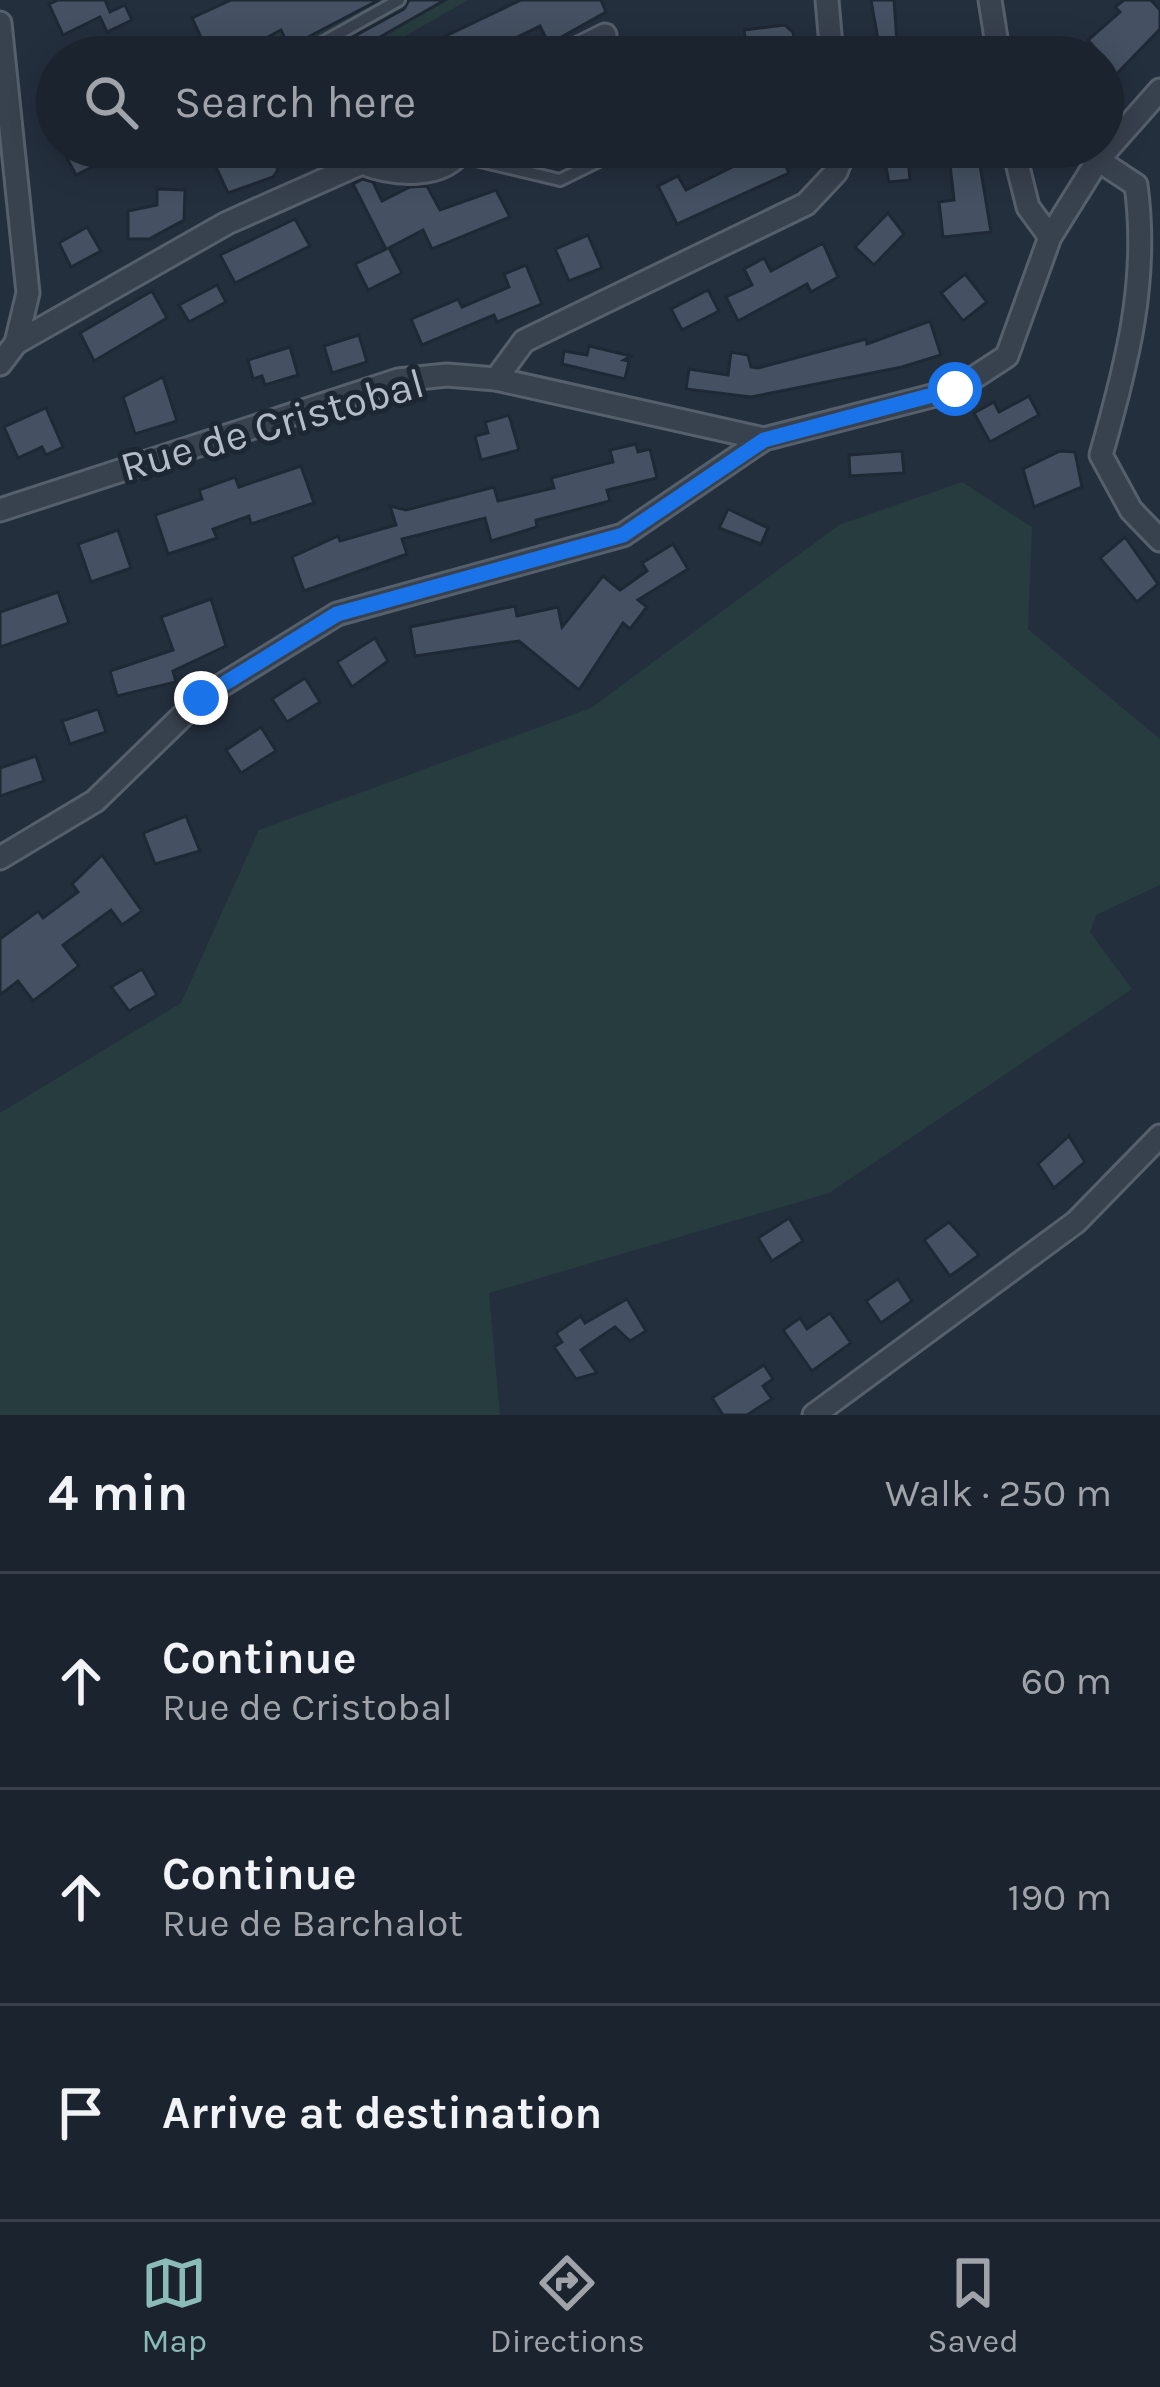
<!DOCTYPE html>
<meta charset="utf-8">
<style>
:root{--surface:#1b232e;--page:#242b36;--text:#f1f3f6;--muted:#a0a4aa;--line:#39404a;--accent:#8bbbb9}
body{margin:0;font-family:Karla,sans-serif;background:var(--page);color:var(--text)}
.stop{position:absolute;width:36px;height:36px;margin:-27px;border:9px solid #1a73e8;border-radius:50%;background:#fff}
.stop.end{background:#1a73e8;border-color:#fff;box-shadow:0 3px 12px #0008}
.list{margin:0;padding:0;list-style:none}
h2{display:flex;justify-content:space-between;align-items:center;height:156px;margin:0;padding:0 48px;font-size:51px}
h2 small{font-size:39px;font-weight:400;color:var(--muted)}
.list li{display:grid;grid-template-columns:78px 1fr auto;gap:36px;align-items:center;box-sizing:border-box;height:216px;padding:0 48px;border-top:3px solid var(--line)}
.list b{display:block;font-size:45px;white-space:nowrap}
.list p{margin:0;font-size:39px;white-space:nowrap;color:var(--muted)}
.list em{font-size:39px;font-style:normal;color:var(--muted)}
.icon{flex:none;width:66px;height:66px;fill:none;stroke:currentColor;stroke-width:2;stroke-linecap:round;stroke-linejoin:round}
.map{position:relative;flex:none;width:1160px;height:1415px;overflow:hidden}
.search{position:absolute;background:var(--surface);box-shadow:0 6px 30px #0003;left:36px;right:36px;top:36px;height:132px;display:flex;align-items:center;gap:30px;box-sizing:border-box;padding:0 42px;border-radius:66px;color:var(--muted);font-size:45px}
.sheet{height:804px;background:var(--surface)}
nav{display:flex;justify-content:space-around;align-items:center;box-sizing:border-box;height:168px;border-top:3px solid var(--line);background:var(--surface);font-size:33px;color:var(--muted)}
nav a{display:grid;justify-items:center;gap:6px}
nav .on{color:var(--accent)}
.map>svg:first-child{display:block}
.green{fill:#263c3f}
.building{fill:#455162;stroke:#1f2835;stroke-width:3}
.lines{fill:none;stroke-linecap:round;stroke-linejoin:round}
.lane-casing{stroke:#565f6c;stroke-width:16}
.street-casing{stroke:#565f6c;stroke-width:27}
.lane{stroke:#38414e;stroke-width:10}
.street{stroke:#38414e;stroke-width:21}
.route{stroke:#1a73e8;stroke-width:15}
.labels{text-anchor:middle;stroke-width:10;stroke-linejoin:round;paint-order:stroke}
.street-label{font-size:42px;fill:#b4bcc9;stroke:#1d2633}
</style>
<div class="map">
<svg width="1160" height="1415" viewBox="0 0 1160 1415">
<rect width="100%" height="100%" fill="#242f3e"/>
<g class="green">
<path d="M245 0H468L369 57H273Z"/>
<path d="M962 482 1032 527 1028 629 1160 739V885L1096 915 1090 932 1132 989 829 1193 489 1293 500 1415H0V1113L181 1003 259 830 591 708 839 525Z"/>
</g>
<g class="building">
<path d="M58 0H105L110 12 125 5 132 20 107 32 100 17 63 35 49 4Z"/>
<path d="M231 0H379L289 47 281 30 251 46 256 57H210L192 18Z"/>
<path d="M409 0H445L345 57 320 55 404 9Z"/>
<path d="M521 0H601L606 12 549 44 540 26 477 57 445 51 433 42Z"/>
<path d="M871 0H894L898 57H881Z"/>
<path d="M1124 0H1151L1160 10V29L1103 88V57L1088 40 1120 12 1115 7Z"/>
<path d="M785 25 793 32 795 46 788 47 789 57H762L760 48 747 50 744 30Z"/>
<path d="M61 147H132L76 175Z"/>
<path d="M250 147H302L273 160 278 170 273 177 228 193 214 163Z"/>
<path d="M882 147H907L910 180 889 182Z"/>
<path d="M948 147H977L991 232 943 237 939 202 954 200Z"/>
<path d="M766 150 771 161 781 156 789 173 677 224 658 186 678 176 686 190Z"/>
<path d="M363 179 373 182 382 201 410 187 427 186 440 210 496 190 510 217 432 249 423 230 389 248 402 273 368 290 355 264 386 249 353 184Z"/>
<path d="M157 189 185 190 184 220 149 239H128V211L157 205Z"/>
<path d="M888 213 904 234 874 265 855 247Z"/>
<path d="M295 219 310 246 235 283 220 255Z"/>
<path d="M87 227 101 251 71 267 59 243Z"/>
<path d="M588 235 602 268 569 281 555 249Z"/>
<path d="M823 243 838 277 811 292 807 284 738 321 726 297 752 285 744 269 764 258 771 271Z"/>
<path d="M526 265 542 304 497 322 494 315 422 345 411 319 458 299 462 307 509 287 504 274Z"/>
<path d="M965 274 987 302 963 321 941 293Z"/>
<path d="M217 285 226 302 189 322 179 305Z"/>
<path d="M708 290 719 311 682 330 671 309Z"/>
<path d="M152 291 167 318 94 361 80 333Z"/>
<path d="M930 321 941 355 902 367 751 397 686 389 689 369 728 375 731 352 748 355 751 367 758 368 866 339 867 344Z"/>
<path d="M359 335 367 362 332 373 324 346Z"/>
<path d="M589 346 631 356 624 360 629 361 625 379 562 364 564 351 587 355Z"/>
<path d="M290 347 298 375 265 385 262 376 253 379 248 360Z"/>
<path d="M163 377 177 421 135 434 123 397Z"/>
<path d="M1029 396 1039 415 990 442 974 413 994 402 999 412Z"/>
<path d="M46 408 63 447 46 455 42 447 18 458 4 427Z"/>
<path d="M509 415 519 450 481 460 475 436 488 433 485 422Z"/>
<path d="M636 444 638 452 650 449 657 478 607 490 610 501 536 520 537 527 491 541 485 518 402 539 407 554 304 591 292 557 338 536 340 541 396 525 390 506 406 510 494 487 498 501 554 488 551 478 613 462 610 450Z"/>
<path d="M902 451 904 473 850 476 849 455Z"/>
<path d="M1060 451 1075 452 1082 487 1034 507 1023 469Z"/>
<path d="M301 466 314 503 251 524 249 516 213 529 217 538 168 554 155 515 202 499 199 490 235 477 239 487Z"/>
<path d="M728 509 768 528 761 544 719 528Z"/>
<path d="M118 530 131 568 91 582 78 544Z"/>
<path d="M1125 537 1158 584 1137 602 1100 558Z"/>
<path d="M673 544 688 569 638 600 647 607 630 629 623 623 579 690 519 641 415 656 410 627 515 606 517 616 558 607 562 627 603 576 620 590 647 571 642 563Z"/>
<path d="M58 592 69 623 0 647V612Z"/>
<path d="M211 599 226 646 173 671 176 682 117 696 110 671 173 650 161 617Z"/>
<path d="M375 638 388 661 352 687 337 662Z"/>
<path d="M305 678 320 702 287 722 272 699Z"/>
<path d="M98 709 106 732 70 744 62 721Z"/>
<path d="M261 727 276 751 241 773 226 750Z"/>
<path d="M36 756 44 781 0 796V768Z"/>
<path d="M186 816 200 851 155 864 143 833Z"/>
<path d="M102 855 142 911 122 925 111 910 63 945 79 966 33 1001 18 981 0 995V939L38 911 43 918 78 892 72 884Z"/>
<path d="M142 969 157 995 129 1011 111 987Z"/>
<path d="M1069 1136 1085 1162 1054 1188 1038 1164Z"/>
<path d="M789 1218 803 1241 772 1261 758 1238Z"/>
<path d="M949 1222 979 1255 950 1276 924 1240Z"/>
<path d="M898 1279 912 1301 881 1323 866 1301Z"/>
<path d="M627 1299 646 1331 630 1341 615 1327 581 1350 597 1373 576 1379 554 1347 562 1342 556 1333 581 1316 585 1323Z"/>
<path d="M830 1313 851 1343 812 1371 783 1330 800 1318 807 1329Z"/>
<path d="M764 1365 773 1379 763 1386 772 1399 747 1415H723L712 1398Z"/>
</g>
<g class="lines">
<g class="lane-casing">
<g id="lane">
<path d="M306 52 399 0"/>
<path d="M459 156 560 180 627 147"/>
</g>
</g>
<g class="street-casing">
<g id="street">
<path d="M827 0 832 57"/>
<path d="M990 0 999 57"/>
<path d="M0 23 28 293 16 343 0 364"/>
<path d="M561 57 605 35"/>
<path d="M1013 147 1028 207 1050 237"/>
<path d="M1098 160 1136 185C1149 280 1127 364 1101 455L1131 510 1160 540"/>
<path d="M16 343 227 223 362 163C392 175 445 181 464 147"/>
<path d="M496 379 524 341 806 204 836 172 846 147"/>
<path d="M0 510 398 380 447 375 496 379 764 439 955 390 1007 356 1050 237 1098 160 1160 90"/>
<path d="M0 858 95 801 201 698 337 614 623 535 764 439"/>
<path d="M814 1415 1076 1222 1160 1136"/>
</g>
</g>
<use href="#lane" class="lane"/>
<use href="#street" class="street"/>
</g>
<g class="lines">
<path class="route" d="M201 698 337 614 623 535 764 440 955 389"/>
</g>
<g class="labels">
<g class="street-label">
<text transform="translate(272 424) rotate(-16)" y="15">Rue de Cristobal</text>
</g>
</g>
</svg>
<div class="stop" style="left:955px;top:389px"></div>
<div class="stop end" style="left:201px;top:698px"></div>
<div class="search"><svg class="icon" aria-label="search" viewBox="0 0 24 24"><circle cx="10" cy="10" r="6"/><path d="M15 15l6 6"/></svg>Search here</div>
</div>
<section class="sheet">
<h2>4 min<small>Walk · 250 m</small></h2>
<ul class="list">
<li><svg class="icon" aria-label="ahead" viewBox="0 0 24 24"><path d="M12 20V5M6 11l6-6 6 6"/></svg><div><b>Continue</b><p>Rue de Cristobal</p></div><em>60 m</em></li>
<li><svg class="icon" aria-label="ahead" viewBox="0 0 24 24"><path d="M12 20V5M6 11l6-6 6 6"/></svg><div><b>Continue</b><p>Rue de Barchalot</p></div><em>190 m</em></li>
<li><svg class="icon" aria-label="arrive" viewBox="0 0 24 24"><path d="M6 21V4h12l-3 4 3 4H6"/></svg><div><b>Arrive at destination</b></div></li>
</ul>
</section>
<nav>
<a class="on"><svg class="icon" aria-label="map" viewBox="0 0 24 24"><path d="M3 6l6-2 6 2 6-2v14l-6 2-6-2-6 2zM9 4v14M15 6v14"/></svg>Map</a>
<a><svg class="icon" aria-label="directions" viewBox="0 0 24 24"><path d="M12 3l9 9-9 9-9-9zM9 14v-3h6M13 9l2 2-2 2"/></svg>Directions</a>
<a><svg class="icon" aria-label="saved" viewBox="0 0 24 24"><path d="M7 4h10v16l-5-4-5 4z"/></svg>Saved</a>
</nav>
